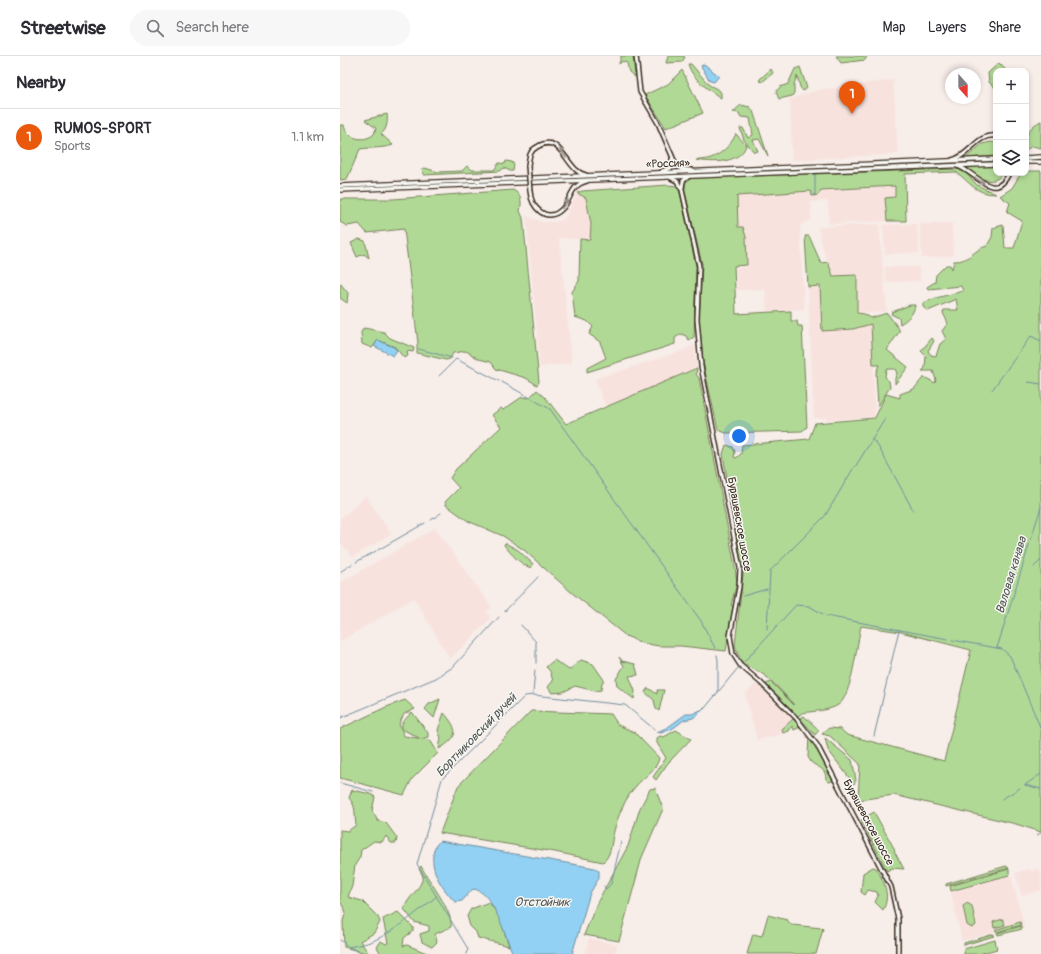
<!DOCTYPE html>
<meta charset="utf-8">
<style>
:root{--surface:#fff;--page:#f7f7f7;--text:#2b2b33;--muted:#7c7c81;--line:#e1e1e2;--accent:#ea580c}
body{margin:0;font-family:Pangolin,sans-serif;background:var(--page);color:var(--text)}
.controls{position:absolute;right:12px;top:12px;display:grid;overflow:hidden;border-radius:8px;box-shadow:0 2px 6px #0003}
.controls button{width:36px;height:36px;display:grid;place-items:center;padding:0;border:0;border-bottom:1px solid var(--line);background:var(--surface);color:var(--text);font:20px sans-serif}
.compass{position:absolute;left:605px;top:12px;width:36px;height:36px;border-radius:50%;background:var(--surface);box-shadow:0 2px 6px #0003;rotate:159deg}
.you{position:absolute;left:399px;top:380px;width:14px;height:14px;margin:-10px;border:3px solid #fff;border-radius:50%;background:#1a73e8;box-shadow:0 0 0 6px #1a73e833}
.badge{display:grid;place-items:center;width:26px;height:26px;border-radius:50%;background:var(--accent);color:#fff;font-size:13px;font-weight:700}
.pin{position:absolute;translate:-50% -33px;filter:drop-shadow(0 1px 2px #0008)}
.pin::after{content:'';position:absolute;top:21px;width:14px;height:12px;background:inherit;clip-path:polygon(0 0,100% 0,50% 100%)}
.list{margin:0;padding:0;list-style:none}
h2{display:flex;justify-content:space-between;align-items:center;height:52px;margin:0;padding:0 16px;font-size:17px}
h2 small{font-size:13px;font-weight:400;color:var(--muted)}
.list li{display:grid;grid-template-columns:26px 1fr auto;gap:12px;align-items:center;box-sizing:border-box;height:56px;padding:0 16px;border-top:1px solid var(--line)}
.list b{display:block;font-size:15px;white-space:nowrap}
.list p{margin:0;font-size:13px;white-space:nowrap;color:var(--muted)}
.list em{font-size:13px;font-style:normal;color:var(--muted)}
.icon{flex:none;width:22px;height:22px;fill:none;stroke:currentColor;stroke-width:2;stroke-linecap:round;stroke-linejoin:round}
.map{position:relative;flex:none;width:701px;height:898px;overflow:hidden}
header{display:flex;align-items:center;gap:24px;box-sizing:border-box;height:56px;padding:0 20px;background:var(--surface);border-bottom:1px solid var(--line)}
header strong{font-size:19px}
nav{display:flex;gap:22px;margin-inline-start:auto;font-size:14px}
.search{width:280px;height:36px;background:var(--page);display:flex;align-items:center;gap:10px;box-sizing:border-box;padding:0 14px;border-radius:22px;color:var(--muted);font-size:15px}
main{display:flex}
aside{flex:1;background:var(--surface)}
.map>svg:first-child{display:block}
.built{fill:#f8e2de}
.green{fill:#b1d996;stroke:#76825a}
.water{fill:#92d1f3;stroke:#6f8e9e}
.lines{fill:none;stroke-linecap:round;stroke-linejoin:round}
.stream{stroke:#6f8e9e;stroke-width:1}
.major-casing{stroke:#3b2a1e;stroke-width:6}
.highway-casing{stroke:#3b2a1e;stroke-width:6}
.major{stroke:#f6f6f2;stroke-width:3}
.highway{stroke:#f6f6f2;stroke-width:3.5}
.major-bridge-casing{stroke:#3b2a1e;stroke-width:6;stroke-linecap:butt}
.major-bridge{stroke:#f6f6f2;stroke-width:3}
.oneway{fill:#989088}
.labels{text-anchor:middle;stroke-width:3;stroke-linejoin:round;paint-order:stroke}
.street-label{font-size:11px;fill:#3b2a1e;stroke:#f6f6f2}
.water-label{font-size:12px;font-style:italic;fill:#515453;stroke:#f6f6f2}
</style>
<header>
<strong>Streetwise</strong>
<div class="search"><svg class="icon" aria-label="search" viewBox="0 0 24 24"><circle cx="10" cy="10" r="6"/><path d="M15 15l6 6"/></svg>Search here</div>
<nav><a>Map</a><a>Layers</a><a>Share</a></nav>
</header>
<main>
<aside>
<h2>Nearby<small></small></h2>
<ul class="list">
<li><span class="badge">1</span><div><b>RUMOS-SPORT</b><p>Sports</p></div><em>1.1 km</em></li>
</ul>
</aside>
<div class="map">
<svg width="701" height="898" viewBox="0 0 701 898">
<rect width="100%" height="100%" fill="#f7ede9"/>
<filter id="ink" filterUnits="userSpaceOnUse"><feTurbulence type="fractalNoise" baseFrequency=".025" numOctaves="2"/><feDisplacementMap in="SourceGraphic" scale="8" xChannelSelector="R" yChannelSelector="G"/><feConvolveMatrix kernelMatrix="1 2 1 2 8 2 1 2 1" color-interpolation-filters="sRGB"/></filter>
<g filter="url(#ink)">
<g class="built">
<path d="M553 24 558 98 452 104 450 43 478 34Z"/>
<path d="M555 129V141L545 142 547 165 489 168 488 145 471 146V164L460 169 464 253 427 255 425 233 397 234 396 212 407 211 406 181 403 171H398L397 140 472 135V139L481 134Z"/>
<path d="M237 137 246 142 251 168 250 184 219 182 232 307 200 311 186 160 202 166H215L225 163Z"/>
<path d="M612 167 613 200 582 202 580 168Z"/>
<path d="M539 168 547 256 517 257V219L493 220 484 196 478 171Z"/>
<path d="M577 168 579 197 545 198 543 169Z"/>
<path d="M545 211H579L580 225 546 226Z"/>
<path d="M480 230 513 273 531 268 535 361 488 364 485 362H474L468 231Z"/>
<path d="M354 289 357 312 266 352 255 323 339 296Z"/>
<path d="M26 440 51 478 13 501 0 486V463Z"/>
<path d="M95 472 152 552 147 554 150 563 110 603 74 542 0 585V527Z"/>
<path d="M417 627 453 662 442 673 443 678 417 684 405 638Z"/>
<path d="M689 813 690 815 699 813 701 820V834L682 840 675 817Z"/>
<path d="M669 819 671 820 684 868 622 885 611 836Z"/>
<path d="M249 882 277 889 274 898H245Z"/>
</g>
<g class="green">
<path d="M281 0H293L295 21 289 16 287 7 283 5 279 8Z"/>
<path d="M328 0H343L345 1 342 6 326 7Z"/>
<path d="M496 0H527L525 4 501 7Z"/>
<path d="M659 7 667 15H656L655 32 649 26 648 17Z"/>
<path d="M348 8H351L369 29 379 34 381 37V42C369 34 352 23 348 8Z"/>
<path d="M460 11 467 32 463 35 460 31 457 20 454 28V37L452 40 439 43 436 36 440 31 448 28 455 13Z"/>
<path d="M431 13 433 17 422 26 419 24 420 23Z"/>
<path d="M342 14 363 57 326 72 305 39 328 28Z"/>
<path d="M401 49 410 51 413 55 428 100 419 83 413 84 418 95 414 96 404 84 400 72H403L408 82 413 79 410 62 401 61 399 57 393 56Z"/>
<path d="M47 58C48 65 47 74 41 78L53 89C41 93 32 91 20 93L7 123 0 124V69H4C6 83 25 87 34 78L36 72 25 64Z"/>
<path d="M701 65V92L692 90 686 94C686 79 687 72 701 65Z"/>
<path d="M396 78 406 89C401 108 371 107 356 104 374 105 388 94 396 78Z"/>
<path d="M651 86 656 87V100L626 102 642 88Z"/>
<path d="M166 105 172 106 174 109 173 115H170L164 112 160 115 84 119 82 113 85 112 98 116 122 115 127 110 132 114H154L159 107 165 108Z"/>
<path d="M656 110V117H663C652 133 636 120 625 111Z"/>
<path d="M617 113 624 115 637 129 656 138C635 138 631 127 616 116L565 118 566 165H547L545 142 555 141V130L481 134 478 139 472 140 471 135 397 140 398 171H403L406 181 407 209 394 210 396 258 451 255V265H457L458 270H462L467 371 462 375 386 377 378 374 363 306 359 264 362 208 345 136V125L353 122Z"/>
<path d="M686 115H701V776L676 768 554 739 518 744 520 708 490 680 482 678 489 672 500 673 507 679 604 705 631 594 561 576 521 570C517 586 512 641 498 649 489 655 473 655 462 657L458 660 426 628 431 626 454 649C446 640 437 630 428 622 411 608 402 616 395 589L403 518 383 398 386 389 393 391 395 396 394 401 396 402 401 398 402 389 469 383 475 367 535 362 546 338 560 342V338L574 333 583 322H586L595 327 596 324 593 315H582L585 312 586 300 581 295 592 282 594 285 588 295 591 299 596 300 600 288 606 283 602 275 608 267 603 257 604 254H618L616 243 588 255 583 251V247L596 242 623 235 621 230 588 233 587 231 595 226 596 219 606 209H610L612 213 614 205C629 206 634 193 647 190L652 181 653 172 663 169 665 192H674L682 165 667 156 670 147 660 140 672 132 681 117H686Z"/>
<path d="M328 129 337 130 340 136 356 210 354 281 349 284 346 280 341 278 335 282V288L247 316V312L266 302 260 286 249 278 253 271 247 265 235 261 232 236 239 225 240 183 250 184 251 168 246 142 237 137 242 135Z"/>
<path d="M173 134C182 139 182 146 180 155L183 162 199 326 197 329 186 322 156 313 151 306 139 303 126 295 113 297 110 303 106 304 77 297V289L78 287 64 173 27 177 19 168 7 170 0 166V143H53Z"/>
<path d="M465 180H469L481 207 488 206 493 220 517 219V257L524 258 531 262 547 257 559 273V276L547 294 568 311 555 328V322L557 317 555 313H546L545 321 549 325 550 331 538 350 536 317 539 309H533L531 268 513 273 482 275 480 230 468 231Z"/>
<path d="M19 183 25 185 29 202 24 198 17 201 11 187Z"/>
<path d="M0 227 8 237 7 247 0 242Z"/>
<path d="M570 249H575C574 258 567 264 560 268L559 262 551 258 552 256Z"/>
<path d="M24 272 44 276 50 282 74 292 73 296 67 295 68 300 64 302 55 291 38 284 32 292 22 288 21 276Z"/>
<path d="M357 312 356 318 359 322 395 511 397 527 391 549 393 550 386 595 341 590H319L302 587 286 580 231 536 184 494 163 480 128 465 106 449 105 446 119 432 110 422 116 413 161 371 152 359 161 352 163 354 182 341 189 342 197 334 205 341 226 368Z"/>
<path d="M165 487 178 494 193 508 191 512C180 508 171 498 164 489Z"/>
<path d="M279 601 282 605 295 608 298 619 289 620 295 635 294 643 277 630 276 623 284 610Z"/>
<path d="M214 604 229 614 241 604 253 608 264 624 262 627 261 634 255 635 235 630 223 636 212 637 208 631 213 625 210 615 206 611Z"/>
<path d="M308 632 317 638V634H324L319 655 316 653 314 644 305 636Z"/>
<path d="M100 643 94 662 85 653 89 648Z"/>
<path d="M65 644 75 653 64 658 59 668 64 680 90 684 98 697 72 723 64 739 0 722V673L44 652Z"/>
<path d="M191 655 271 658 278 669 294 676 319 702C317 714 303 721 296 730 285 742 278 760 274 775 271 786 272 799 263 806L215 796 100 777 118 730Z"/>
<path d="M72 656 88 677V681L81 683 62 673V667Z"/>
<path d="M104 657C119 674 119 681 99 693L101 682 98 674Z"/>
<path d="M464 660 479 674 475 679 460 662Z"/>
<path d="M453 663 460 671 454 674 452 670 449 675 443 677 442 673Z"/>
<path d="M336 674 351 683 328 707 316 724 313 721 326 702 317 687V682L320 680 324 681Z"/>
<path d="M469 679 482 700 493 725 489 726 486 723C486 711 477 712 471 706L468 701Z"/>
<path d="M485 682 512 704 516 724 514 728 488 694Z"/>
<path d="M315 732 323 753 302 801 279 885 244 879 257 847 288 790 300 752 310 733Z"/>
<path d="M12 734 31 738 35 741 32 755 38 765 46 767 57 782 56 787H51L46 780 42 786 34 785 21 794 20 801 15 809 12 830 8 841 22 845 38 861 40 866 34 877 20 885 29 898 4 891 3 865 6 856 0 845V774L8 775 16 769C14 758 17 751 9 742Z"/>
<path d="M534 756 555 794 554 795 564 813 552 812 547 815 521 764Z"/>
<path d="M81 810C89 826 113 854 111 871L95 878 97 886 92 891 82 886 80 878 89 875V870L74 866 64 853C68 840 81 834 83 820L79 813Z"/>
<path d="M666 810 669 812 606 830V828Z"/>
<path d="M533 811 536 812C544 825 551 840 543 854L535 846 538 840 537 836 528 834 525 839 521 836 523 817Z"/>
<path d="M669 813V819L611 835 610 830Z"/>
<path d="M149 846 159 860 169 890 138 882 136 876 130 870 127 860 131 853Z"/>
<path d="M627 847 632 850 636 869 632 872 627 869 623 850Z"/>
<path d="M58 856 73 871V875L64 882 63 890 67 889 89 898H41L37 891 41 885 46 888 48 887 43 863Z"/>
<path d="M428 859 447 864 452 869 482 872 483 873 476 898H407L413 878 422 880Z"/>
<path d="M663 863 665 869 654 872 653 866Z"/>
<path d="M680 866 681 869 657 876 655 874Z"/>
<path d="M681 870 682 873 658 879 657 877Z"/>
<path d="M654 878V880L624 889V887Z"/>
<path d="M655 884 657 893 639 898H624V893Z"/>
</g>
<g class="water">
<path d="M364 8 379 20 374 26 370 25 361 10Z"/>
<path d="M38 284 55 292 57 294 53 300 34 290Z"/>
<path d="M365 652 353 662 344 664 332 673 321 677 317 676 328 671 346 658H352Z"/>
<path d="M100 785 255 812 259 815V822L250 837 232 898H173C166 883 153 834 133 833L122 845 115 846C103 833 91 817 93 799 94 793 95 789 100 785Z"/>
</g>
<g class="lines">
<g class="stream">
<path d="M475 118V140"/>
<path d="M79 293 112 302"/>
<path d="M99 320 116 303 159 325"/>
<path d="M162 326 210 353 361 565 375 592"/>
<path d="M688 326 701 328"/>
<path d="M652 334 691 280 701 285"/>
<path d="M532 383 538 390 573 454"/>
<path d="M515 411 545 363"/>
<path d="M91 464 101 457"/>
<path d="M38 494 85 467"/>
<path d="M16 506 36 495"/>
<path d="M694 511 701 504"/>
<path d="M0 516 12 508"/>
<path d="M403 540 427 533"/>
<path d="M165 555 198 521"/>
<path d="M486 560 608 583"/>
<path d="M181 569 196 586V607"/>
<path d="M427 573 430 515 485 460 513 413"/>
<path d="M612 584 662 593 670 600 701 673"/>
<path d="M657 592 701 451"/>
<path d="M377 599 378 604V636"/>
<path d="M402 608 456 549 469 550 483 558"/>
<path d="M193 638 195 614"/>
<path d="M365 652 398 612"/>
<path d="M0 662 96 622 113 611 159 561"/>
<path d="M534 680 559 574"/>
<path d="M0 727 33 736"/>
<path d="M685 729 701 718"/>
<path d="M685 729 701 733"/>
<path d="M662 743 680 732"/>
<path d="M697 779 701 777"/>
<path d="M264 830 266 833 271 828 281 786"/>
<path d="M0 884 9 891 23 898"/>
<path d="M9 891C17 889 26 888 33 885 57 874 77 856 97 840"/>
<path d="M126 898 128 893 77 808 102 723 185 640 193 639 285 649 314 673"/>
</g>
<g class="major-casing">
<g id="major">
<path d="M296 0 300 36 318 67 336 109 341 113 351 114"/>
<path d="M612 104C630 100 637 77 656 80"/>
<path d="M188 110C189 102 189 95 197 91 222 75 226 116 246 119"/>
<path d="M617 110C634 114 655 149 669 117"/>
<path d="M322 115 331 112 332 103"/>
<path d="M331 122 337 125 342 134 359 210 357 263 361 310 400 512 399 531 390 580 393 598 400 609 421 627 457 663 477 689 551 831 558 863V898"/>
<path d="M342 132 343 125 348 121"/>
<path d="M190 135C191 152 207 168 222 153 232 143 230 129 247 125"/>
</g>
</g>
<g class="highway-casing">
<g id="highway">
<path d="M686 102 701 101"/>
<path d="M686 106H701"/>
<path d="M0 130 656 103"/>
<path d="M0 134 656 108"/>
</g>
</g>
<use href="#major" class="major"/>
<use href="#highway" class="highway"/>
<g class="major-bridge-casing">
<path id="major-bridge" d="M188 110 190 135"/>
</g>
<use href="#major-bridge" class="major-bridge"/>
</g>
<defs><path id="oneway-solid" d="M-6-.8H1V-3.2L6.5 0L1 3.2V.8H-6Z"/></defs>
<g class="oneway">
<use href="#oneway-solid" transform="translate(223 97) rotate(-126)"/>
<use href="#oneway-solid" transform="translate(640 125) rotate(35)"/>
<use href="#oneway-solid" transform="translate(225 148) rotate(-56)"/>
</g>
</g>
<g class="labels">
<g class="street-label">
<text transform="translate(328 107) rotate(-2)" y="4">«Россия»</text>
<text transform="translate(400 468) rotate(80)" y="4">Бурашевское шоссе</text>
<text transform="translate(529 766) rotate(62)" y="4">Бурашевское шоссе</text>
</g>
<g class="water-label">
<text transform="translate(671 519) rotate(-73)" y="4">Валовая канава</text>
<text transform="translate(136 679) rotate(-46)" y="4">Бортниковский ручей</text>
<text x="202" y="850">Отстойник</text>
</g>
</g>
</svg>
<div class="controls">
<button>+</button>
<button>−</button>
<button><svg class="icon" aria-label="layers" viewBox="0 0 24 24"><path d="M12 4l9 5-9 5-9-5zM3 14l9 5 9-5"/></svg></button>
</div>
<svg class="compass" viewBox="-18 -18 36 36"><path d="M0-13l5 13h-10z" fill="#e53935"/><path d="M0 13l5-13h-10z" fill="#7c7c81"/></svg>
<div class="you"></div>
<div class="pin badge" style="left:512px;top:58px">1</div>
</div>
</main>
